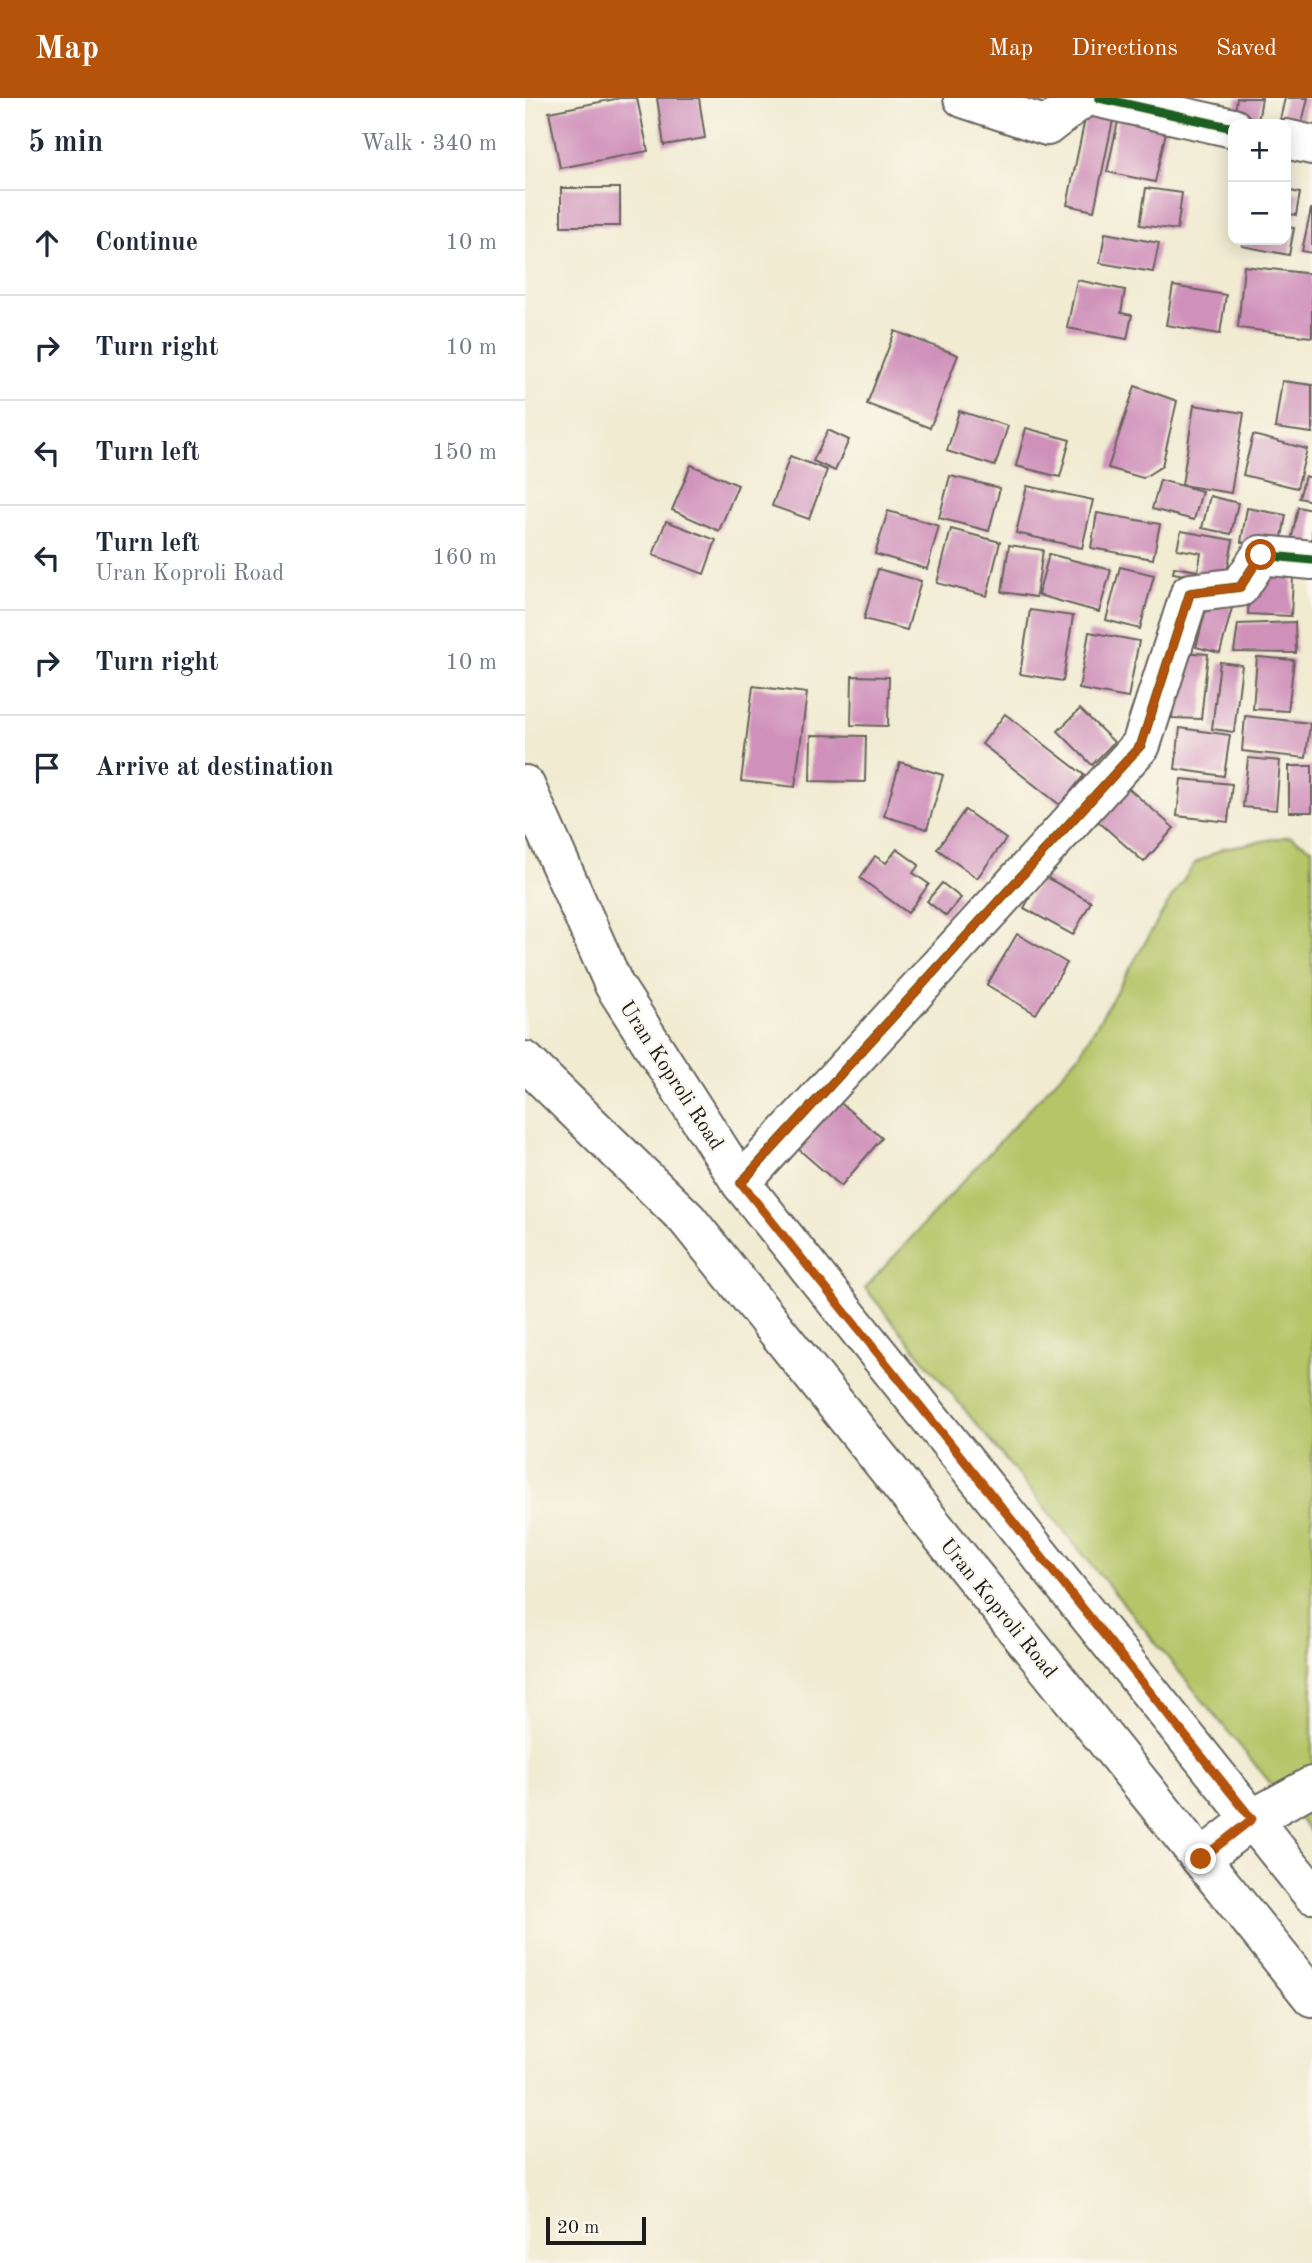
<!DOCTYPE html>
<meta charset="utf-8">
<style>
:root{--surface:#fff;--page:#f2f2f3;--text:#1f2937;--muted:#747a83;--line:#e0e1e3;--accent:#b45309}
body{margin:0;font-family:"Old Standard TT",serif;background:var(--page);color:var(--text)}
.controls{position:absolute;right:21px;top:21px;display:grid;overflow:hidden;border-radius:14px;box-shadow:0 4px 18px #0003}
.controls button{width:63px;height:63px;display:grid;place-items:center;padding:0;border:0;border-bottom:2px solid var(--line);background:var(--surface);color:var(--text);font:35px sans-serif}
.scale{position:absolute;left:21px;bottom:18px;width:100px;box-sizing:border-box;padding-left:7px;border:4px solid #1c1c1c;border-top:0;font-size:19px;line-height:24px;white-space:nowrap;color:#1c1c1c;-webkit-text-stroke:5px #fbf7ec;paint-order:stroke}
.stop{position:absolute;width:21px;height:21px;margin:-16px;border:5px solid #b45309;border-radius:50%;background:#fff}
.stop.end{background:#b45309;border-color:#fff;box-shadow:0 2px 7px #0008}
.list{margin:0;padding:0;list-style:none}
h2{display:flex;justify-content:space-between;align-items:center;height:91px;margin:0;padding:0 28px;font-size:30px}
h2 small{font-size:23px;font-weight:400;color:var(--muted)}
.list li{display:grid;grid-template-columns:46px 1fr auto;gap:21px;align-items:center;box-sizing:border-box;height:105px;padding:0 28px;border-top:2px solid var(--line)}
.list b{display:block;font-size:26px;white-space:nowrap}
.list p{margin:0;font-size:23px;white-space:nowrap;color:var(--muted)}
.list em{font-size:23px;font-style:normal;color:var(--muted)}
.icon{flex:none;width:38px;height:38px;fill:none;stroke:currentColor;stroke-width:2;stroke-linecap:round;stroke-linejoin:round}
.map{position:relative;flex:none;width:787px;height:2165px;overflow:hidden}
header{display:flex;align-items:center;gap:42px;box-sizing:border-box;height:98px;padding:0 35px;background:var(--accent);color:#fff}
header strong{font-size:33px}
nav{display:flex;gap:38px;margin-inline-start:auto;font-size:24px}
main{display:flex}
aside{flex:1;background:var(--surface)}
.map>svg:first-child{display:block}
.green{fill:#b5c568;stroke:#687042;stroke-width:2}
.building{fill:#cf90ba}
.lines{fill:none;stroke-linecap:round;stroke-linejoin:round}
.minor-casing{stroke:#67645c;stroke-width:42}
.major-casing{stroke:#67645c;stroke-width:42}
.minor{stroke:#fff;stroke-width:38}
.major{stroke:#fff;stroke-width:38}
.cycleway-casing{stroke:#fbf7ec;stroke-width:13}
.cycleway{stroke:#1b5e20;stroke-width:9}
.route{stroke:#b45309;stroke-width:9}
.labels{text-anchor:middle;stroke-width:5;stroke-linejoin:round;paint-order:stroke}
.street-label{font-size:21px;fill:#1c1c1c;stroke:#fbf7ec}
</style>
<header>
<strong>Map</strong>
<nav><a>Map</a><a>Directions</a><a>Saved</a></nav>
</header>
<main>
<aside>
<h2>5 min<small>Walk · 340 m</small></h2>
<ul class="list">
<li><svg class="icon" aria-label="ahead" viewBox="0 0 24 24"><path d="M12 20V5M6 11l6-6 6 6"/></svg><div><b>Continue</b></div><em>10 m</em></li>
<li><svg class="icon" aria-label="right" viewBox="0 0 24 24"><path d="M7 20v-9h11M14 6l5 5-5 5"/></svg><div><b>Turn right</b></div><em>10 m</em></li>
<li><svg class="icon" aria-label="left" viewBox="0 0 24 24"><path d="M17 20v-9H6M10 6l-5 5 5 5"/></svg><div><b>Turn left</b></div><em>150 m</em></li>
<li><svg class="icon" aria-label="left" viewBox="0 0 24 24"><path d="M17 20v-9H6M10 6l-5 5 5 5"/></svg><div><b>Turn left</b><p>Uran Koproli Road</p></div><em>160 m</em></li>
<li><svg class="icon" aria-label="right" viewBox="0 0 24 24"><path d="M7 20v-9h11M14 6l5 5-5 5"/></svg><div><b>Turn right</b></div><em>10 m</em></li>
<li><svg class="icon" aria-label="arrive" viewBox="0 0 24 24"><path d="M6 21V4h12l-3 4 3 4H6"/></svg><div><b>Arrive at destination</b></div></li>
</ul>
</aside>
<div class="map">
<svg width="787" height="2165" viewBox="0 0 787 2165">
<rect width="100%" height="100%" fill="#fbf7ec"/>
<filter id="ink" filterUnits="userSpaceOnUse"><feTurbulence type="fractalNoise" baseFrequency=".0143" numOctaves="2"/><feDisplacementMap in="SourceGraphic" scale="14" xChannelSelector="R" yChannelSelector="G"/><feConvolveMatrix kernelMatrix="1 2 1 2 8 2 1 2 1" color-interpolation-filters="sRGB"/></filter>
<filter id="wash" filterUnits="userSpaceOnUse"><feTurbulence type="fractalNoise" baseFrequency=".00686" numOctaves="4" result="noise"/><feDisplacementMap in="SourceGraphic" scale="28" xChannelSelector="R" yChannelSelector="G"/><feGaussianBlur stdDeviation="1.57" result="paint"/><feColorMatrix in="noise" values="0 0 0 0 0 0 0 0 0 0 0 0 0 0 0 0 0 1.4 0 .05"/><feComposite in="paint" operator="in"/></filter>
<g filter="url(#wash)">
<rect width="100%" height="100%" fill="#f1ebd2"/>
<path class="green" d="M765 738 787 750V1736L340 1190 554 957 645 802 670 765 699 750Z"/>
<g id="blocks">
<g class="building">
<path d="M95 0H112L123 53 35 70 24 14Z"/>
<path d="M132 0H174L180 40 139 47Z"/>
<path d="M712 0H737L733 24 709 21Z"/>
<path d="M760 0H783L775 33 754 26Z"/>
<path d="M561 16 588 22 569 113 542 107Z"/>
<path d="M594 19 642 29 630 84 582 74Z"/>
<rect x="36" y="90" width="59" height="38"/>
<path d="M621 90 657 95 652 132 615 127Z"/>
<path d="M761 92 775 95 771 117 761 115Z"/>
<path d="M786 111H787V155L777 153Z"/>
<path d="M761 129 769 130 764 157 717 148 718 142H761Z"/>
<path d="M580 135 634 145 628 174 575 165Z"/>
<path d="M719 168 787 176V239L713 230Z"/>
<path d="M552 182 600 192 596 215 607 217 602 241 542 230Z"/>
<path d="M648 188 701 197 695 236 641 227Z"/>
<path d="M370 233 433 257 405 330 342 306Z"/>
<path d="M757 283 787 287V335L750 330Z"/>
<path d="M610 288 652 303 637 368 618 380 583 370Z"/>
<path d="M669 307 719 315 706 395 657 387Z"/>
<path d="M434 313 483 328 470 368 422 353Z"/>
<path d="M501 330 545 342 535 379 491 368Z"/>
<path d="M303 332 324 342 310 373 288 363Z"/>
<path d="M728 337 782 351 772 390 718 377Z"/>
<path d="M265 358 302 372 284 421 247 408Z"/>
<path d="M166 367 213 387 194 433 147 412Z"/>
<path d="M425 378 475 390 464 433 414 420Z"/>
<path d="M780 378 787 380V403L774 400Z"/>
<path d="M635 382 677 393 669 422 627 411Z"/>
<path d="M502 388 568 402 557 450 491 435Z"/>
<path d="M685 398 713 405 706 436 677 430Z"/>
<path d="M773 409 787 412V458L764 454Z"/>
<path d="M722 410 761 417 755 451 716 444Z"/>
<path d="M363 413 414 428 402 471 350 456Z"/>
<path d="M572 415 635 426 628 461 566 450Z"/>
<path d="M141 423 191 442 179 476 128 457Z"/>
<path d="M426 431 475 444 462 498 412 485Z"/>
<path d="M656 433 708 442 700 484 648 475 649 469 673 473 676 455 652 451Z"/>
<path d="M484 447 518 452 511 499 477 494Z"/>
<path d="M524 456 586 472 574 514 513 497Z"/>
<path d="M595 469 629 477 615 531 581 522Z"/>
<path d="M353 471 396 483 382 532 339 521Z"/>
<path d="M725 477 768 480 766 518 723 516Z"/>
<path d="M683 504 707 510 695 555 671 549Z"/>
<path d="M505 512 548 518 538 583 495 576Z"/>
<path d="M770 524 771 555 709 554 713 526Z"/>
<path d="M564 534 614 543 603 600 554 591Z"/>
<path d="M653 554 683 556 676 621 647 620Z"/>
<path d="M732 559 769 562 763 613 728 611Z"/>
<path d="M695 564 717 567 709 634 687 631Z"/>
<path d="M327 578 364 579 363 628 326 627Z"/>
<path d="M228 588 282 595 270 689 216 683Z"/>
<path d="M555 611 589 644 567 667 533 633Z"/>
<path d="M480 616 559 677 535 707 457 646Z"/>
<path d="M720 618 785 625 781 660 717 653Z"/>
<path d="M655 630 705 637 699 678 650 671Z"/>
<path d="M286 637 341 638 340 684 285 683Z"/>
<path d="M723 660 755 663 751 712 718 709Z"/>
<path d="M375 664 418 677 402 731 359 718Z"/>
<rect x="764" y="668" width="23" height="46"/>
<path d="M656 681 707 686 703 724 652 718Z"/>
<path d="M595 683 649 730 619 764 566 717Z"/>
<path d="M440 712 481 741 452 780 412 751Z"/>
<path d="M372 751 394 767 388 775 404 786 383 815 335 780 350 758 361 765Z"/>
<path d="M517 777 566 804 548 837 499 810Z"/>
<path d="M417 785 436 800 421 818 402 803Z"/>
<path d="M492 836 542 865 511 916 462 887Z"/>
<path d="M305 996 357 1040 316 1088 264 1043Z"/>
</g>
</g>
</g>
<g filter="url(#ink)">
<use href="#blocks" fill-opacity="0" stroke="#67645c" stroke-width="2"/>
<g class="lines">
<g class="minor-casing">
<g id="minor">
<path d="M438 0 522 28 558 0"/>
<path d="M574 0 708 30"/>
<path d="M761 41 787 47"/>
<path d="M216 1085 616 647 665 495 715 489 736 457 787 462"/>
<path d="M727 1721 787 1688"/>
</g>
</g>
<g class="major-casing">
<g id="major">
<path d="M0 687 89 887 216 1085 787 1796"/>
<path d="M0 963 162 1121 787 1899"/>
<path d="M676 1761 727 1721"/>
</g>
</g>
<use href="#minor" class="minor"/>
<use href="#major" class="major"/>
<g class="cycleway-casing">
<g id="cycleway">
<path d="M574 0 708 30"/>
<path d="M216 1085 616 647 665 495 715 489 736 457 787 462"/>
</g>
</g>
<use href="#cycleway" class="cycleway"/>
</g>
</g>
<g class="lines" filter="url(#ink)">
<path class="route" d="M676 1761 727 1721 216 1085 616 647 665 495 715 489 736 457"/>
</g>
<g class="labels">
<g class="street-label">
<text transform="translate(147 977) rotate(57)" y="7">Uran Koproli Road</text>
<text transform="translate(474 1510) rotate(51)" y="7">Uran Koproli Road</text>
</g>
</g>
</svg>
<div class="controls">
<button>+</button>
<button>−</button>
</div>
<div class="scale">20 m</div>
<div class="stop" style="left:736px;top:457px"></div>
<div class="stop end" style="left:676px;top:1761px"></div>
</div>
</main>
